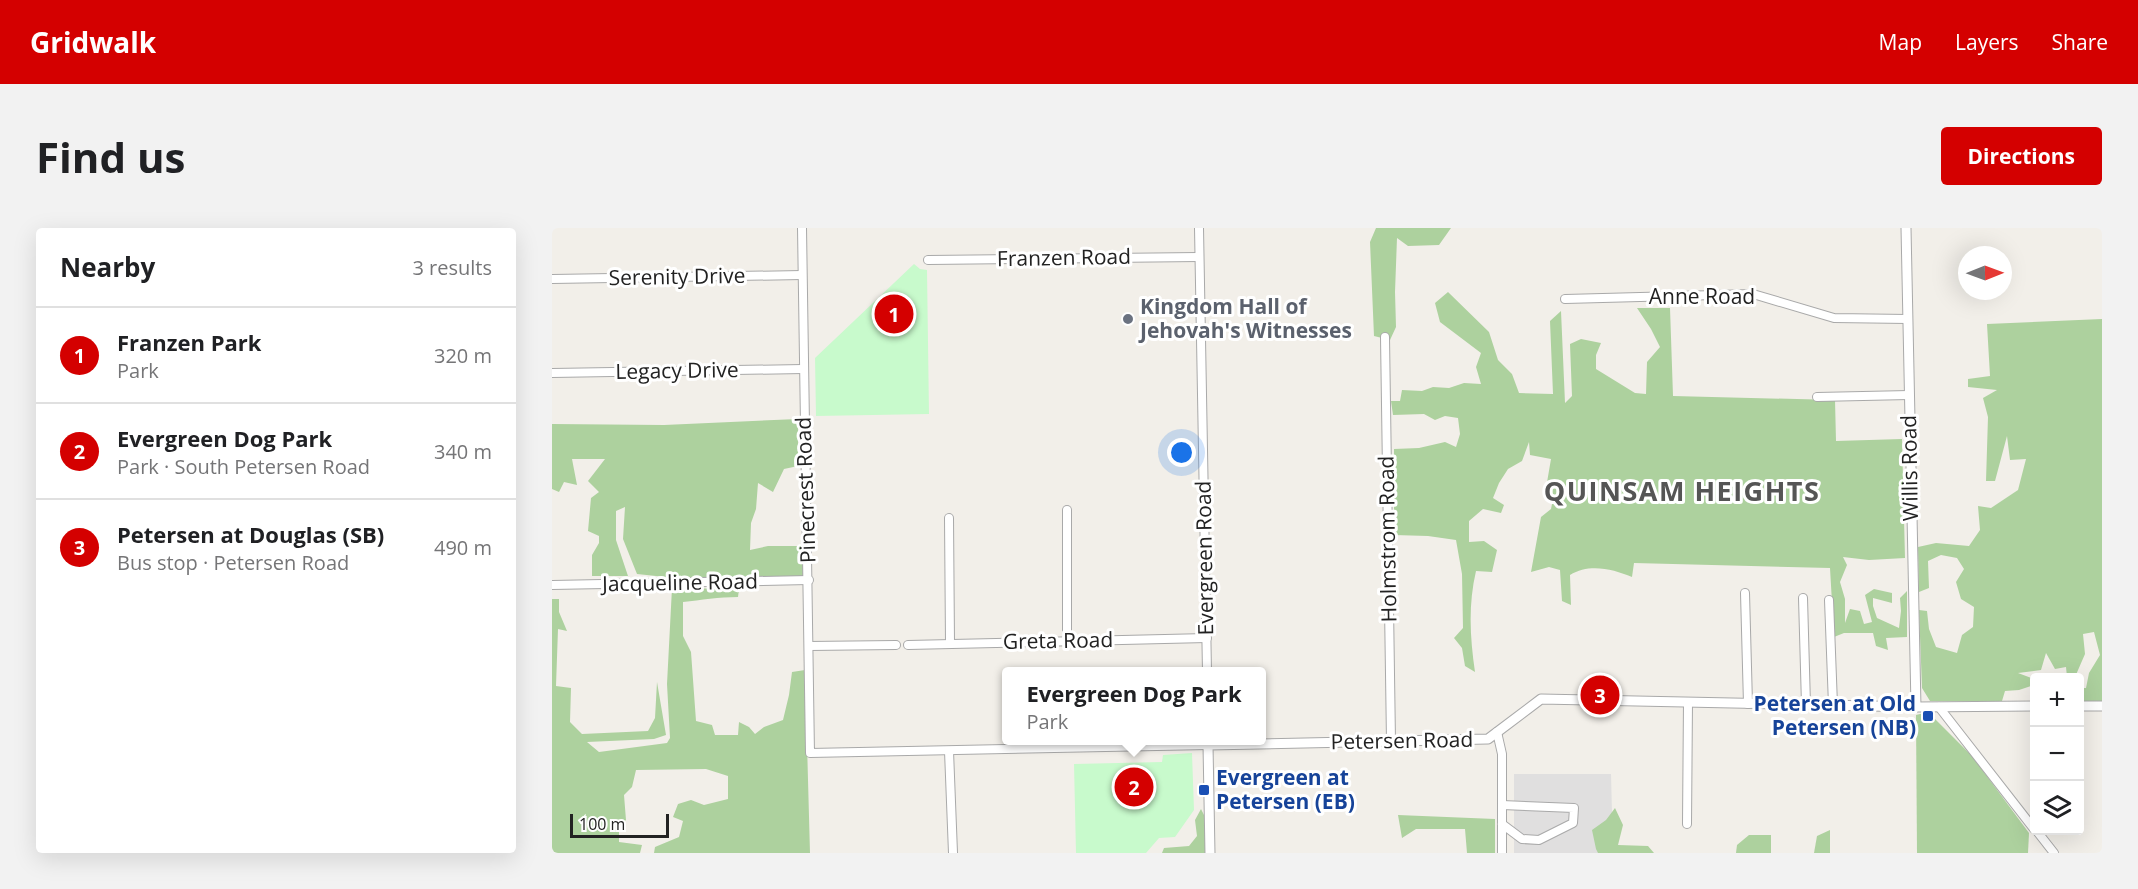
<!DOCTYPE html>
<meta charset="utf-8">
<style>
:root{--surface:#fff;--page:#f2f2f2;--text:#202124;--muted:#757577;--line:#e0e0e0;--accent:#d40000}
body{margin:0;font-family:"Open Sans",sans-serif;background:var(--page);color:var(--text)}
.controls{position:absolute;right:18px;bottom:18px;display:grid;overflow:hidden;border-radius:6px;box-shadow:0 6px 24px #0002}
.controls button{width:54px;height:54px;display:grid;place-items:center;padding:0;border:0;border-bottom:2px solid var(--line);background:var(--surface);color:var(--text);font:30px sans-serif}
.compass{position:absolute;left:1406px;top:18px;width:54px;height:54px;border-radius:50%;background:var(--surface);box-shadow:0 6px 24px #0002;rotate:89deg}
.scale{position:absolute;left:18px;bottom:15px;width:99px;box-sizing:border-box;padding-left:6px;border:3px solid #222;border-top:0;font-size:16px;line-height:21px;white-space:nowrap;color:#222;-webkit-text-stroke:4px #fff;paint-order:stroke}
.you{position:absolute;left:630px;top:225px;width:21px;height:21px;margin:-15px;border:4px solid #fff;border-radius:50%;background:#1a73e8;box-shadow:0 0 0 9px #1a73e833}
.badge{display:grid;place-items:center;width:39px;height:39px;border-radius:50%;background:var(--accent);color:#fff;font-size:20px;font-weight:700}
.pin{position:absolute;translate:-50% -50%;border:3px solid #fff;box-shadow:0 2px 6px #0006}
.popup{position:absolute;left:450px;top:439px;width:264px;height:78px;box-sizing:border-box;display:grid;place-content:center;border-radius:6px;background:var(--surface);filter:drop-shadow(0 2px 4px #0005);font-size:20px;white-space:nowrap;color:var(--muted)}
.popup b{font-size:22px;color:var(--text)}
.popup::after{content:'';position:absolute;left:50%;top:100%;margin-left:-12px;border:12px solid transparent;border-top-color:var(--surface)}
.list{margin:0;padding:0;list-style:none}
h2{display:flex;justify-content:space-between;align-items:center;height:78px;margin:0;padding:0 24px;font-size:26px}
h2 small{font-size:20px;font-weight:400;color:var(--muted)}
.list li{display:grid;grid-template-columns:39px 1fr auto;gap:18px;align-items:center;box-sizing:border-box;height:96px;padding:0 24px;border-top:2px solid var(--line)}
.list b{display:block;font-size:22px;white-space:nowrap}
.list p{margin:0;font-size:20px;white-space:nowrap;color:var(--muted)}
.list em{font-size:20px;font-style:normal;color:var(--muted)}
.icon{flex:none;width:33px;height:33px;fill:none;stroke:currentColor;stroke-width:2;stroke-linecap:round;stroke-linejoin:round}
.map{position:relative;flex:none;width:1550px;height:625px;overflow:hidden;border-radius:6px}
header{display:flex;align-items:center;gap:36px;box-sizing:border-box;height:84px;padding:0 30px;background:var(--accent);color:#fff}
header strong{font-size:28px}
nav{display:flex;gap:33px;margin-inline-start:auto;font-size:21px}
.intro{display:flex;align-items:center;justify-content:space-between;box-sizing:border-box;height:144px;padding:0 36px}
h1{margin:0;font-size:42px}
.button{padding:15px 27px;border-radius:6px;background:var(--accent);color:#fff;font-size:21px;font-weight:700}
main{display:flex;gap:36px;padding:0 36px}
aside{flex:1;background:var(--surface);border-radius:6px;box-shadow:0 6px 24px #0002}
.map>svg:first-child{display:block}
.residential{fill:#e0dfdf}
.forest{fill:#add19e}
.park{fill:#c8facc}
.lines{fill:none;stroke-linecap:round;stroke-linejoin:round}
.minor-casing{stroke:#a9a9a9;stroke-width:10}
.tertiary-casing{stroke:#a9a9a9;stroke-width:11}
.minor{stroke:#fff;stroke-width:8}
.tertiary{stroke:#fff;stroke-width:9}
.worship-dot{fill:#6b7280;stroke:#fff;stroke-width:2}
.transit-dot{fill:#1a4fb4;stroke:#fff;stroke-width:2}
.labels{text-anchor:middle;stroke-width:6;stroke-linejoin:round;paint-order:stroke}
.street-label{font-size:21px;fill:#222;stroke:#fff}
.worship-label{font-size:21px;font-weight:bold;fill:#5b616d;stroke:#fff;text-anchor:start}
.transit-label{font-size:21px;font-weight:bold;fill:#164399;stroke:#fff;text-anchor:end}
.district-label{font-size:27px;font-weight:bold;letter-spacing:1.5px;fill:#555;stroke:#fff}
</style>
<header>
<strong>Gridwalk</strong>
<nav><a>Map</a><a>Layers</a><a>Share</a></nav>
</header>
<div class="intro"><h1>Find us</h1><a class="button">Directions</a></div>
<main>
<aside>
<h2>Nearby<small>3 results</small></h2>
<ul class="list">
<li><span class="badge">1</span><div><b>Franzen Park</b><p>Park</p></div><em>320 m</em></li>
<li><span class="badge">2</span><div><b>Evergreen Dog Park</b><p>Park · South Petersen Road</p></div><em>340 m</em></li>
<li><span class="badge">3</span><div><b>Petersen at Douglas (SB)</b><p>Bus stop · Petersen Road</p></div><em>490 m</em></li>
</ul>
</aside>
<div class="map">
<svg width="1550" height="625" viewBox="0 0 1550 625">
<rect width="100%" height="100%" fill="#f2efe9"/>
<path class="residential" d="M962 546H1059L1061 625H962Z"/>
<g class="forest">
<path d="M824 0H899L887 17 856 18 845 10 843 64 844 99 838 112 822 108 818 14Z"/>
<path d="M896 64 937 104 946 132 960 146 967 165 1001 166 998 93 1009 83 1013 175 1020 168 1018 116 1029 111 1049 115 1044 127V141L1083 165 1094 166 1095 134 1108 119 1099 101 1085 80H1118L1121 168 1283 172 1284 213 1350 211 1353 330 1317 332 1291 329 1295 337 1288 354 1293 371V395L1298 381 1308 383 1312 396 1320 394 1313 367 1322 361 1340 365V375L1321 370V378L1325 390 1347 400 1349 383 1348 370 1355 363V409L1334 410 1336 422 1324 418 1321 405H1292L1282 409 1278 340 1082 335 1080 349C1061 341 1037 335 1018 347L1019 377 1010 373 1008 342 997 339 979 344 989 289 999 281 1002 266H993L999 231 978 227 977 214 970 233 956 241 947 255 941 270 952 277 949 285 931 281 917 293V314L932 313 945 322 940 344 924 343C916 377 918 410 923 444L913 438 910 420 902 410 911 400 910 346 904 312 876 308 842 307V221L867 220 893 214 904 219 908 206 906 190 893 188 883 192 872 186 841 187 839 173H848L850 162 870 163 881 159 897 160 912 155 929 156 924 139 929 125 888 94 883 75Z"/>
<path d="M1550 91V475H1528V460H1534L1537 445 1548 427 1542 404 1531 406 1533 426 1523 449H1515L1514 439 1503 441 1494 425 1489 442 1466 445 1482 451V457L1467 462 1453 463 1450 473H1378L1370 460 1367 382 1375 383 1377 401 1384 419 1405 425 1410 407 1421 399 1422 379 1409 371 1404 354 1412 341 1405 330 1389 327 1376 333 1377 360 1367 364 1366 319 1384 315 1417 318 1428 302 1426 278 1439 280 1466 262 1474 231 1458 232 1455 208 1443 253H1434L1436 189 1431 170 1445 162 1416 159V151L1438 148 1435 96Z"/>
<path d="M246 191V238L232 241 221 264 206 255 204 281 199 295 198 322 216 318H250L251 349 123 350 85 346 71 311 73 279 64 283V312L76 348H40V327L47 315V308L36 303 39 270 47 264 36 253 53 231H20L25 257 12 254 7 264 0 261V196L112 197Z"/>
<path d="M120 360 187 361 186 369C167 369 149 372 131 374V408L139 424 144 493 160 497 163 507H186L187 494 197 499 203 506 212 499 231 492 237 467 240 444 253 442 258 625H102L103 619 127 609 131 593 121 589 126 576 139 572 152 577 176 571V548L154 541 84 542 80 559 72 567 74 592 67 598V614L90 617 88 625H0V371H7V384L15 403 6 401 4 458 19 460 18 494 30 506 96 503 103 490 105 454 114 507 102 511 35 514 47 524 115 515 118 510 115 456Z"/>
<path d="M1376 484 1420 528 1477 605 1476 625H1365L1364 487Z"/>
<path d="M1063 580 1071 597 1066 617 1096 618 1102 625H1046L1044 621 1040 602 1054 592Z"/>
<path d="M649 581 654 591V625H610L612 620 637 618 645 608 643 592Z"/>
<path d="M846 587 943 591V625H915L913 601H864L850 610Z"/>
<path d="M1278 602V625H1262L1265 608Z"/>
<path d="M1197 607H1219V625H1184L1185 617Z"/>
</g>
<g class="park">
<path d="M362 36 368 41 375 42 377 186 264 188 263 130Z"/>
<path d="M640 525 642 582 623 609 607 610 594 625H524L522 536 610 534 611 527Z"/>
</g>
<g class="lines">
<g class="minor-casing">
<g id="minor">
<path d="M250 0 258 525 656 517V514"/>
<path d="M647 0 655 444"/>
<path d="M376 32 647 29"/>
<path d="M0 51 250 47"/>
<path d="M1013 71 1201 66 1282 90 1356 91"/>
<path d="M833 109 839 513"/>
<path d="M0 145 251 141"/>
<path d="M1265 169 1357 167"/>
<path d="M397 290 398 415"/>
<path d="M0 357 257 352"/>
<path d="M1193 365 1196 476"/>
<path d="M1251 370 1254 477"/>
<path d="M1277 372 1281 477"/>
<path d="M515 413V282"/>
<path d="M356 417 655 410"/>
<path d="M257 418 344 417"/>
<path d="M1387 479 1482 601"/>
<path d="M945 504 950 526V625"/>
<path d="M397 523 401 625"/>
<path d="M950 577 1022 580 1021 595 987 612 970 611 950 596"/>
<path d="M1135 596 1136 474"/>
<path d="M1484 602 1502 625"/>
</g>
</g>
<g class="tertiary-casing">
<g id="tertiary">
<path d="M1354 0 1364 479"/>
<path d="M1528 478H1550"/>
<path d="M658 625 656 517 936 511 989 471 1364 479 1482 478"/>
</g>
</g>
<use href="#minor" class="minor"/>
<use href="#tertiary" class="tertiary"/>
</g>
<circle class="worship-dot" cx="576" cy="91" r="6"/>
<g class="transit-dot">
<rect x="1370" y="482" width="12" height="12" rx="3"/>
<rect x="646" y="556" width="12" height="12" rx="3"/>
</g>
<g class="labels">
<g class="street-label">
<text transform="translate(512 30) rotate(-1)" y="7">Franzen Road</text>
<text transform="translate(125 49) rotate(-1)" y="7">Serenity Drive</text>
<text x="1150" y="76">Anne Road</text>
<text transform="translate(125 143) rotate(-1)" y="7">Legacy Drive</text>
<text transform="translate(1358 240) rotate(-91)" y="7">Willis Road</text>
<text transform="translate(254 262) rotate(-92)" y="7">Pinecrest Road</text>
<text transform="translate(836 311) rotate(-91)" y="7">Holmstrom Road</text>
<text transform="translate(653 330) rotate(-91)" y="7">Evergreen Road</text>
<text transform="translate(128 355) rotate(-1)" y="7">Jacqueline Road</text>
<text transform="translate(506 413) rotate(-1)" y="7">Greta Road</text>
<text transform="translate(850 513) rotate(-1)" y="7">Petersen Road</text>
</g>
<g class="worship-label">
<text x="588" y="86">Kingdom Hall of<tspan x="588" dy="24">Jehovah's Witnesses</tspan></text>
</g>
<g class="transit-label">
<text x="1364" y="483">Petersen at Old<tspan x="1364" dy="24">Petersen (NB)</tspan></text>
<text x="664" y="557" text-anchor="start">Evergreen at<tspan x="664" dy="24">Petersen (EB)</tspan></text>
</g>
<g class="district-label">
<text x="1130" y="273">QUINSAM HEIGHTS</text>
</g>
</g>
</svg>
<div class="controls">
<button>+</button>
<button>−</button>
<button><svg class="icon" aria-label="layers" viewBox="0 0 24 24"><path d="M12 4l9 5-9 5-9-5zM3 14l9 5 9-5"/></svg></button>
</div>
<svg class="compass" viewBox="-18 -18 36 36"><path d="M0-13l5 13h-10z" fill="#e53935"/><path d="M0 13l5-13h-10z" fill="#757577"/></svg>
<div class="scale">100 m</div>
<div class="you"></div>
<div class="pin badge" style="left:342px;top:86px">1</div>
<div class="pin badge" style="left:582px;top:559px">2</div>
<div class="popup"><b>Evergreen Dog Park</b>Park</div>
<div class="pin badge" style="left:1048px;top:467px">3</div>
</div>
</main>
